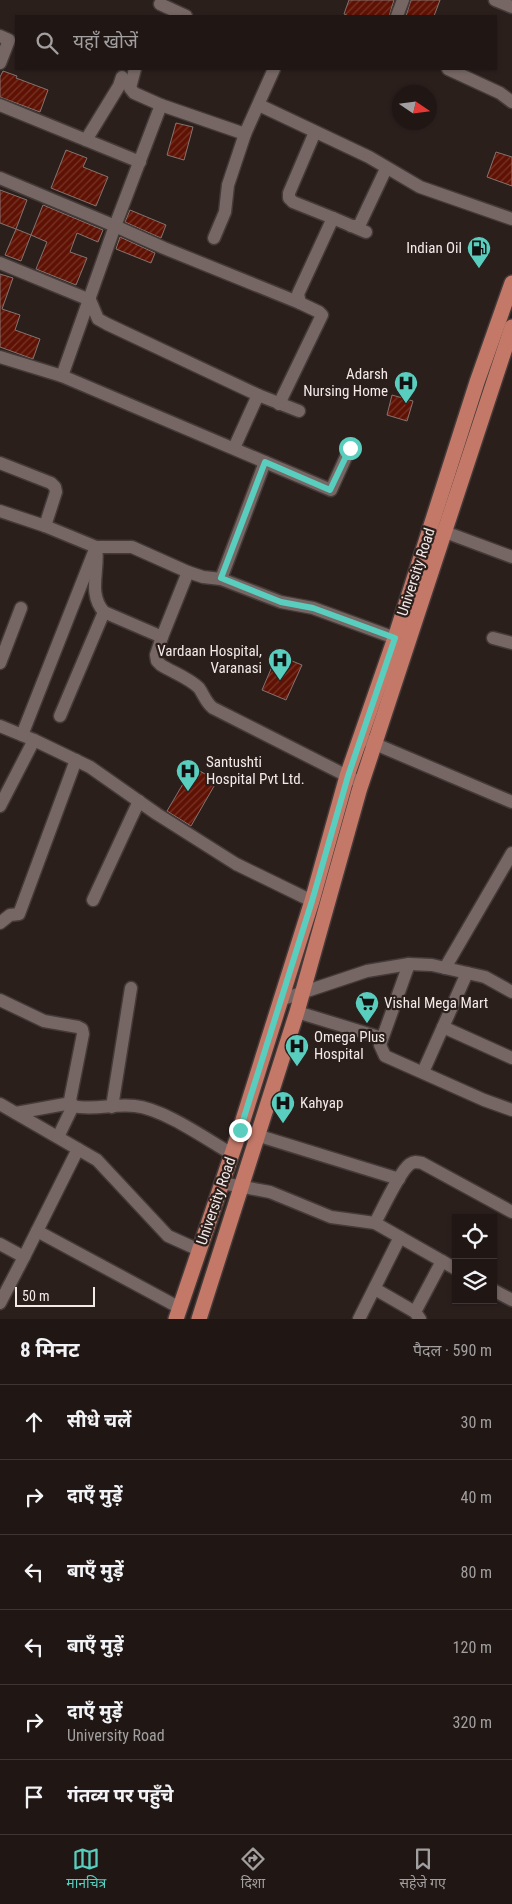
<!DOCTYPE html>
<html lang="hi">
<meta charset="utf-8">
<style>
:root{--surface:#201715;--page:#28201e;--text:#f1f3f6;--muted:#a29fa0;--line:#3d3634;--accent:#59cebe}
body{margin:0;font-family:"Roboto Condensed","Noto Sans Devanagari",sans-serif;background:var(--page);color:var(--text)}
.controls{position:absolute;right:15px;bottom:15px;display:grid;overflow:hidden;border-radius:0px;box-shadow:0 1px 4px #0004}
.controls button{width:45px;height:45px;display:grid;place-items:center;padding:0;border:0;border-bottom:1px solid var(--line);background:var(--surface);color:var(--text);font:25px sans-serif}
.compass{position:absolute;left:392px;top:85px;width:45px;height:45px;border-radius:50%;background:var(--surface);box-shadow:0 1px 4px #0004;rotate:103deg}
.scale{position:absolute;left:15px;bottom:12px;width:80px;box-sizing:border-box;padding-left:5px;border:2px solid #f3eae8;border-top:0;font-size:14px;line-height:18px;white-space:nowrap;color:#f3eae8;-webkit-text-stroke:4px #2b1f1c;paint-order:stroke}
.stop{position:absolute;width:15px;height:15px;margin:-11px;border:4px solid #59cebe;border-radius:50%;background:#fff}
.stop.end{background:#59cebe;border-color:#fff;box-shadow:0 1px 5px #0008}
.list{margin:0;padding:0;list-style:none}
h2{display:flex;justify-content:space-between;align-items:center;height:65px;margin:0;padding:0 20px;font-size:21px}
h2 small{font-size:16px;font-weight:400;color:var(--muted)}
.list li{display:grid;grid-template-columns:32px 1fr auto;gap:15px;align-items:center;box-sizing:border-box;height:75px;padding:0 20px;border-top:1px solid var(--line)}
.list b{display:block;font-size:19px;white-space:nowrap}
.list p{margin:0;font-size:16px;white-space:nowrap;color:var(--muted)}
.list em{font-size:16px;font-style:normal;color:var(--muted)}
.icon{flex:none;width:28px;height:28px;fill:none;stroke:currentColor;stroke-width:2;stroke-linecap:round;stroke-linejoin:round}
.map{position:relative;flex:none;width:512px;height:1319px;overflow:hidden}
.search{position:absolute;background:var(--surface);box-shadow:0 1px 4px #0004;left:15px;right:15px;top:15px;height:55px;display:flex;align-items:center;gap:12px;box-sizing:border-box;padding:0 18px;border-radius:0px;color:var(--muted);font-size:19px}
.sheet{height:515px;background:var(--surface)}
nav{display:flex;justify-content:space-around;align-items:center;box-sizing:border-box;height:70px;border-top:1px solid var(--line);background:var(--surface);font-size:14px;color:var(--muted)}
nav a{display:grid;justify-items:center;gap:2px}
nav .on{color:var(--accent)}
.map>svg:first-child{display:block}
.building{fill:url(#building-hatch);stroke:#837370}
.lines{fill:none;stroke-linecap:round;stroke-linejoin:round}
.street-casing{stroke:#443a38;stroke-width:15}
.primary-casing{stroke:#443a38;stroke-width:18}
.street{stroke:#766764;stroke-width:12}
.primary{stroke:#c37868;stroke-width:15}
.route{stroke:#59cebe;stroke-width:6}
.labels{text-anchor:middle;stroke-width:4.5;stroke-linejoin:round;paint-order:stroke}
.poi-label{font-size:15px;fill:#f3eae8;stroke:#2b1f1c;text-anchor:start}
.street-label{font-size:15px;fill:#f3eae8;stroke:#2b1f1c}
</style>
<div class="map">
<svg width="512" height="1319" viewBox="0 0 512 1319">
<defs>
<pattern id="building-hatch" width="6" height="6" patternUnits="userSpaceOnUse" patternTransform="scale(1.25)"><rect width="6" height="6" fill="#5f1203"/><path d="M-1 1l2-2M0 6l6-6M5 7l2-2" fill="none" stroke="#763528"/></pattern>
</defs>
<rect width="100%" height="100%" fill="#2b1f1c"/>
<g class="building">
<path d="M349 0H394L389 16H349L344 14Z"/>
<path d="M411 0H440L434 16H406Z"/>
<path d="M3 71 17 76 16 78 48 90 40 112 0 97V77Z"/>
<path d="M176 123 193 127 184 160 167 155Z"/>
<path d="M66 150 87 158 83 167 108 177 96 206 51 188Z"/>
<path d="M496 152 512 157V186L487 177Z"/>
<path d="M0 190 27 200 16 229 0 223Z"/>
<path d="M43 205 103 230 98 242 77 233 70 252 87 258 76 285 36 269 47 242 31 235Z"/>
<path d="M130 210 166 225 161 238 125 222Z"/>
<path d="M16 229 31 235 21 261 5 255Z"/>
<path d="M120 237 155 253 151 263 116 249Z"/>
<path d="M0 274 13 278 2 309 20 315 15 330 40 339 33 359 0 347Z"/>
<path d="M392 395 413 401 407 421 387 415Z"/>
<path d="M277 655 302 665 286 700 262 690Z"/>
<path d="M193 767 217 781 191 826 167 811Z"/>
</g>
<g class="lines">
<g class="street-casing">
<g id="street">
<path d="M495 0 512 7"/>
<path d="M160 4 186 16"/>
<path d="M397 16 403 0"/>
<path d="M0 36 9 40 0 63"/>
<path d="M448 69 500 93 512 102"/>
<path d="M0 105 140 162"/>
<path d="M161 105 245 134 274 69"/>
<path d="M259 105 369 157 420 187 512 219"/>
<path d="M86 140 119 86 122 77"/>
<path d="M0 178 115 226 164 248 300 303"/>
<path d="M333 218 366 232"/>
<path d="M351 226H359L384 173"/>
<path d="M214 238 225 212 228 185 245 134"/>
<path d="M0 263 90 300 98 319 107 324 258 395 299 411"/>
<path d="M0 357 62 376 331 490 350 448"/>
<path d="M62 376 115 226 161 105 134 93 130 88 135 69"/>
<path d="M279 404 322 315 319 312 300 303 298 294 333 218 293 202 289 198V193L315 132"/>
<path d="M234 448 258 395"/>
<path d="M0 463 51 483 55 487 56 492 45 526"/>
<path d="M0 511 45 526 96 547C100 569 87 593 104 612L162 637 156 655 157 661 161 665C172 672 189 678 199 688 204 695 206 703 213 708L361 783"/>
<path d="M445 532 512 557"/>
<path d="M221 579 265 462"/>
<path d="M162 637 188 572"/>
<path d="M493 638 512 643"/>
<path d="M0 663 21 608"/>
<path d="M60 716 104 612"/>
<path d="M0 726 34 740 90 767 157 814 236 864 312 901"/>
<path d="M22 735 96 547H132L188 572 203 577 221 579 281 602 313 608 395 638"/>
<path d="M361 738 512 802"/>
<path d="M0 806 34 740"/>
<path d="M93 900 139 801"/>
<path d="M0 923 10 915 19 914 76 760"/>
<path d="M409 964 380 1045 385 1056 484 1100 512 1110"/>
<path d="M445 968 512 853"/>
<path d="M0 1000 44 1021 78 1027 82 1029 83 1034 70 1100 73 1106C93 1111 115 1103 135 1106 164 1109 206 1139 232 1154"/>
<path d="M280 1000 367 971 409 964 432 965 485 977 512 992"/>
<path d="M297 1012 382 1038"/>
<path d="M443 1027 512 1058"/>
<path d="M423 1072 467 973"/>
<path d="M0 1104 97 1160 168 1236 199 1250"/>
<path d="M112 1107 131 988"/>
<path d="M16 1113 71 1103"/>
<path d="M240 1130 399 1179"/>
<path d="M58 1137 73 1106"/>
<path d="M222 1183 270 1192 331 1217 375 1223C382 1210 400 1171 410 1164 414 1161 417 1162 422 1163L512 1212"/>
<path d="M375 1223 456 1269"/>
<path d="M37 1231 180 1308"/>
<path d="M0 1244 24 1257 0 1303"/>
<path d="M24 1257 78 1149"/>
<path d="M375 1289 415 1312 420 1319"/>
<path d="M493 1290 512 1300"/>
<path d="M415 1312 442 1261"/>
<path d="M359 1319 400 1237"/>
</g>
</g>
<g class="primary-casing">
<g id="primary">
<path d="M176 1319 237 1139 312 901 347 776 395 638 477 382 512 283"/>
<path d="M199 1319 297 1012 359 791 512 327"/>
</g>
</g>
<use href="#street" class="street"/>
<use href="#primary" class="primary"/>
</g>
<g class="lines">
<path class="route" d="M240 1130 312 901 348 776 395 638 313 608 281 602 221 578 265 462 330 490 350 448"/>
</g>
<defs>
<g id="fuel-pin" transform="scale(1.25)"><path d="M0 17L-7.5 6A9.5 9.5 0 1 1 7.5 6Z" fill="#59cebe" stroke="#2b1f1c"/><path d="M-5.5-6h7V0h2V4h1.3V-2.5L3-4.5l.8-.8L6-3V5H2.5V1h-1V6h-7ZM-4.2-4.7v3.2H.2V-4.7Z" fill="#111"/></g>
<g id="hospital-pin" transform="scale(1.25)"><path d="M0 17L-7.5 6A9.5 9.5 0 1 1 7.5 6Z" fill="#59cebe" stroke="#2b1f1c"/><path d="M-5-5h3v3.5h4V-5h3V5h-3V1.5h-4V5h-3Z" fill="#111"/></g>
<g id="supermarket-pin" transform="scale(1.25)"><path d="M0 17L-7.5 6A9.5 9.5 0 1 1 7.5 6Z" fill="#59cebe" stroke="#2b1f1c"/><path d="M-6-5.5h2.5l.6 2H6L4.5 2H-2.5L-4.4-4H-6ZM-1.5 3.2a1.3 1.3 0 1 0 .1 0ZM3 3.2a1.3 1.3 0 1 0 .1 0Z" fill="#111"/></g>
</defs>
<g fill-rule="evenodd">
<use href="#fuel-pin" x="479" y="248"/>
<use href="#hospital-pin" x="406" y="383"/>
<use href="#hospital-pin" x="280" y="660"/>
<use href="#hospital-pin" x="188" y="771"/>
<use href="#supermarket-pin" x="367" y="1003"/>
<use href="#hospital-pin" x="297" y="1046"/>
<use href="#hospital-pin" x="283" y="1103"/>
</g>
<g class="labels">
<g class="poi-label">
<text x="462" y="253" text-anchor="end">Indian Oil</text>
<text x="388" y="379" text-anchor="end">Adarsh<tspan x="388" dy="17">Nursing Home</tspan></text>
<text x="262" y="656" text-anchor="end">Vardaan Hospital,<tspan x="262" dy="17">Varanasi</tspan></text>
<text x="206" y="767">Santushti<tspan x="206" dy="17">Hospital Pvt Ltd.</tspan></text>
<text x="384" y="1008">Vishal Mega Mart</text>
<text x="314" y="1042">Omega Plus<tspan x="314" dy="17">Hospital</tspan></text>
<text x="300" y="1108">Kahyap</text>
</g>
<g class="street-label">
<text transform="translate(416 572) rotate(-72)" y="5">University Road</text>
<text transform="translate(216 1201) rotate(-71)" y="5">University Road</text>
</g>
</g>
</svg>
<div class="controls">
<button><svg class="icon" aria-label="locate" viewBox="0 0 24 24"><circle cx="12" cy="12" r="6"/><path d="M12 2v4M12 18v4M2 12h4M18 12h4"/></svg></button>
<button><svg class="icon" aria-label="layers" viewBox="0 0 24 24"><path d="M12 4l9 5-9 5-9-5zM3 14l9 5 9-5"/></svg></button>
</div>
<svg class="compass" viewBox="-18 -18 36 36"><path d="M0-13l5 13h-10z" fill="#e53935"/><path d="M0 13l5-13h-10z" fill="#a29fa0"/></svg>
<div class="scale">50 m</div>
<div class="stop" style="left:350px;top:448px"></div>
<div class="stop end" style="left:240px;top:1130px"></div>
<div class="search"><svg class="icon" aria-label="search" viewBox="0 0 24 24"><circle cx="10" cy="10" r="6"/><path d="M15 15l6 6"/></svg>यहाँ खोजें</div>
</div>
<section class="sheet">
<h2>8 मिनट<small>पैदल · 590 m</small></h2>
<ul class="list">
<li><svg class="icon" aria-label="ahead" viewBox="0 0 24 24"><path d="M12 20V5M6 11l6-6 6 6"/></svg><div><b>सीधे चलें</b></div><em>30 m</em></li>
<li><svg class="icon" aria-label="right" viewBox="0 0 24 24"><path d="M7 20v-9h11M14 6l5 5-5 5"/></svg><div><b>दाएँ मुड़ें</b></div><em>40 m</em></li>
<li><svg class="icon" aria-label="left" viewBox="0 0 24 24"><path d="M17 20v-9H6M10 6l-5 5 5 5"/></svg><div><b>बाएँ मुड़ें</b></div><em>80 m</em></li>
<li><svg class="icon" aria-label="left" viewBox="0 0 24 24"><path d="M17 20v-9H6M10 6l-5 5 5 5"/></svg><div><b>बाएँ मुड़ें</b></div><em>120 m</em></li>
<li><svg class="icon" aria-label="right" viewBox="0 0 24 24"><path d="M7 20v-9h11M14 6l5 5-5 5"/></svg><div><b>दाएँ मुड़ें</b><p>University Road</p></div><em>320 m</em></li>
<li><svg class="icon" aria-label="arrive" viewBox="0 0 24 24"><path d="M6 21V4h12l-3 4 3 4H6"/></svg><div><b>गंतव्य पर पहुँचे</b></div></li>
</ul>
</section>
<nav>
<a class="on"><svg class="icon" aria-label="map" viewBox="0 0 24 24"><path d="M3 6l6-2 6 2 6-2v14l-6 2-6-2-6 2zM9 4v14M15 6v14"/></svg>मानचित्र</a>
<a><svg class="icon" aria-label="directions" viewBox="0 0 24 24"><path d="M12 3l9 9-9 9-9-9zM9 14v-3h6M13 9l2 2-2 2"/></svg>दिशा</a>
<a><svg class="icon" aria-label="saved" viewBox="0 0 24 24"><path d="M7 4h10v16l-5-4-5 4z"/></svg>सहेजे गए</a>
</nav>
